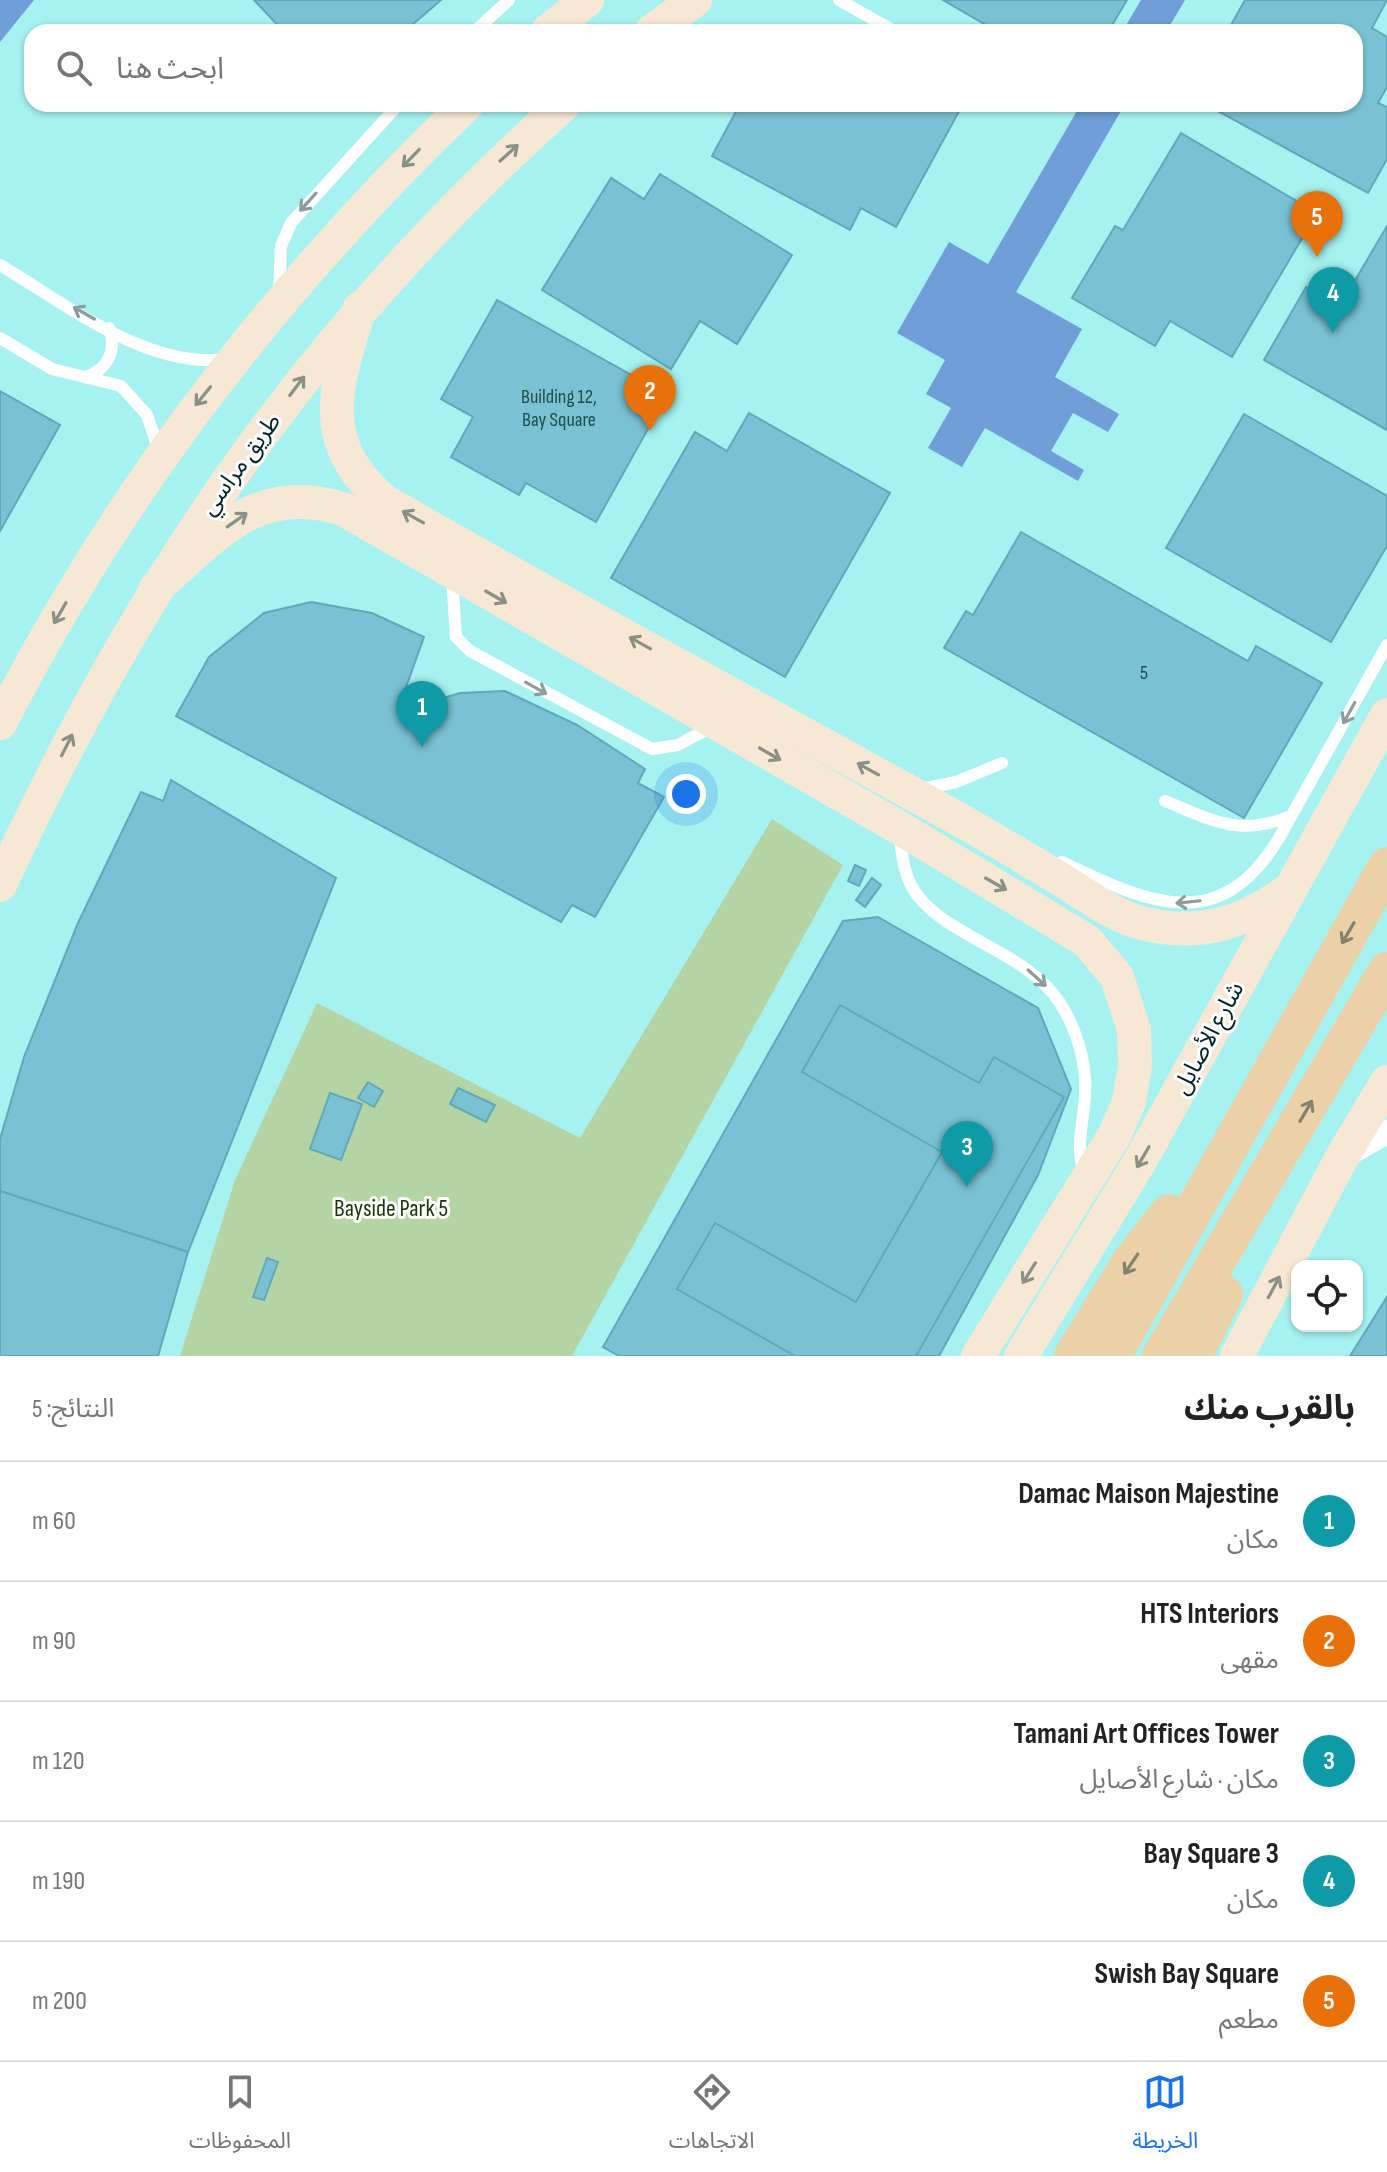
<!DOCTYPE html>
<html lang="ar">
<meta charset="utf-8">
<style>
:root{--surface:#fff;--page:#f2f2f2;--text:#222;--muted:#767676;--line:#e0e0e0;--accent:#1a73e8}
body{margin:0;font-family:"Sofia Sans Condensed","Noto Sans Arabic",sans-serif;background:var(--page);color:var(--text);direction:rtl}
.controls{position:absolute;right:24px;bottom:24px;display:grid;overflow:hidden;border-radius:16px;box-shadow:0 2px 6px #0004}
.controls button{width:72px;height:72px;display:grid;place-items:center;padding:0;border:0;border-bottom:2px solid var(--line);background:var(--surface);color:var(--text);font:40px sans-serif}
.you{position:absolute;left:686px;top:794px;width:28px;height:28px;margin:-20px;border:6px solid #fff;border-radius:50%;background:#1a73e8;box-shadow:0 0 0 12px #1a73e833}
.badge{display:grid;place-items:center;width:52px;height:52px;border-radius:50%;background:var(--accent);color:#fff;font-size:26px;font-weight:700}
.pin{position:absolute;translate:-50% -66px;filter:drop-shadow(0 2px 4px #0008)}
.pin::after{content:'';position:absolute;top:42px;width:28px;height:24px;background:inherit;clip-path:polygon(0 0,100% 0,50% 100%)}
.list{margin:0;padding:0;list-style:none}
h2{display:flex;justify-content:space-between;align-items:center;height:104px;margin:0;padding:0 32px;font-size:34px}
h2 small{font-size:26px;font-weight:400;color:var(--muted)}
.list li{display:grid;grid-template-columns:52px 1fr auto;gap:24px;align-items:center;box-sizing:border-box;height:120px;padding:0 32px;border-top:2px solid var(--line)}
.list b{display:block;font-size:30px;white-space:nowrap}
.list p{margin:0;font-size:26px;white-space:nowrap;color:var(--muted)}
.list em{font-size:26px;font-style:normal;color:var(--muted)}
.icon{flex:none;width:44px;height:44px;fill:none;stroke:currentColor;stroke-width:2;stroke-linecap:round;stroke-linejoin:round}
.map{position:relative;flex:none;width:1387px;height:1356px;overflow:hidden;direction:ltr}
.search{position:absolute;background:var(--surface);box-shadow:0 2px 6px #0004;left:24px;right:24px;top:24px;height:88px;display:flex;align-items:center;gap:20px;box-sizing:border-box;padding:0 28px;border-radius:24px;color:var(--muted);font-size:30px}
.sheet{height:704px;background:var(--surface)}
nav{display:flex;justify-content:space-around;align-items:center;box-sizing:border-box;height:112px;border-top:2px solid var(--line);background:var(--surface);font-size:22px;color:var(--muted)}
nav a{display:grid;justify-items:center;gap:4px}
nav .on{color:var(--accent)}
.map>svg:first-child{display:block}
.green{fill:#b4d5a3}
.water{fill:#6f9ed8}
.building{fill:#7ac2d3;stroke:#60a8b9;stroke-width:2}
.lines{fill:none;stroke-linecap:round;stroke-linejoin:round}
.lane{stroke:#fff;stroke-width:12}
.street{stroke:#fff;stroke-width:24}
.secondary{stroke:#f6e8d4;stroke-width:34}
.primary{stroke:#ecd0a8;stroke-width:38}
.oneway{stroke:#899085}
.oneway2{stroke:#8e9c9c}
.oneway3{stroke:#83836d}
.labels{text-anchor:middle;stroke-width:6;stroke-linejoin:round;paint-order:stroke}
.number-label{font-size:20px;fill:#214c50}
.street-label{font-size:24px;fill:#032424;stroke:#fff}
.park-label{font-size:24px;fill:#193405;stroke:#fff}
</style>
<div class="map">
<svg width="1387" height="1356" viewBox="0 0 1387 1356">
<rect width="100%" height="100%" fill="#a5f2f1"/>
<path class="green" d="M772 819 843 865 572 1356H180L235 1180 317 1003 580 1138Z"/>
<g class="water">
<path d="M0 0H34L0 42Z"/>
<path d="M1141 0H1185L1166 32H1122Z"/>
<path d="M1081 104H1125L1016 292 1082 329 1055 377 1119 414 1108 432 1073 413 1051 451 1084 470 1078 481 985 428 962 467 928 448 951 408 926 394 945 360 897 333 949 242 988 264Z"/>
</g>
<g class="building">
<path d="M254 0H441L404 32H284Z"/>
<path d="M943 0H1127L1108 32H998Z"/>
<path d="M1245 0H1387L1372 28 1387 37V87L1378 103 1387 107V159L1368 193 1205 104H1355V32H1227Z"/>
<path d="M740 104H963L896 227 861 208 850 230 712 156Z"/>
<path d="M1181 133 1317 213 1232 357 1170 321 1155 346 1072 298 1115 226 1123 230Z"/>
<path d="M660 174 792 255 737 344 700 321 671 369 542 290 611 178 644 199Z"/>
<path d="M1387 226V430L1264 360 1306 287 1340 306Z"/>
<path d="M497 300 667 395 596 522 526 483 519 495 451 457 473 417 441 399Z"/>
<path d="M0 391 60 425 0 531Z"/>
<path d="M749 413 890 493 785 677 611 578 695 432 727 451Z"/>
<path d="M1244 414 1387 496V546L1331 642 1166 548Z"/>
<path d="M1021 532 1248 661 1256 646 1322 683 1244 818 944 648 966 611 973 615Z"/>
<path d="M311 602 372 613 424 637 405 690 427 703 460 693 505 691 577 725 645 769 638 783 664 797 595 917 572 905 561 922 176 716 209 657 264 613Z"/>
<path d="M171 780 336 878 188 1252 0 1191V1139L24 1057 78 923 141 792 163 801Z"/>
<path d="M855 865 866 870 859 886 848 881Z"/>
<path d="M872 878 881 885 865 907 856 900Z"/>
<path d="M878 917 1038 1008 1071 1089 1038 1175 939 1356H619L603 1347 843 921Z"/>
<path d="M840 1005 979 1083 994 1057 1064 1097 916 1356H795L677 1289 715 1223 856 1302 942 1152 802 1072Z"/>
<path d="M368 1082 383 1091 374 1107 358 1098Z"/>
<path d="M458 1088 495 1105 486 1122 450 1104Z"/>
<path d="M330 1093 362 1104 341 1160 310 1149Z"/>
<path d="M0 1191 188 1252 158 1356H0Z"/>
<path d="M267 1258 278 1262 264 1300 253 1297Z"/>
<path d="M1387 1297V1356H1350Z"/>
</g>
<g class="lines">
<g class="lane">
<path d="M839 0 896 32"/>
<path d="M474 32 509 0"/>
<path d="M0 265C66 304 148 370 227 359"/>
<path d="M279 293 281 246 291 223 399 104"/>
<path d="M0 338 52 369 121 386 147 415 159 451"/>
<path d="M88 376C109 368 117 349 109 328"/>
<path d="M452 578 456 637 470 651 652 749 678 745 713 726"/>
<path d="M922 789 956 782 1002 763"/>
<path d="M1165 801C1213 821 1240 837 1291 816"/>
<path d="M899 834C902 852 903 871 912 887 939 936 1027 950 1060 1003 1077 1030 1087 1063 1085 1095 1084 1121 1074 1149 1085 1174"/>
<path d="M1062 862C1146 902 1219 938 1279 838L1387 645"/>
</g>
<path class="street" d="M1348 1154 1387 1132"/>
<g class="secondary">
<path d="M547 32 587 0"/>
<path d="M651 32 695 0"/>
<path d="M360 308C336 384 314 441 384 501 571 609 762 710 951 815 989 836 1027 859 1065 882 1090 898 1116 917 1145 924 1199 936 1243 924 1287 891"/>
<path d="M156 588C216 536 256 482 343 509L898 827 1087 941 1117 977 1134 1030 1135 1066 1129 1102 1114 1136 978 1356"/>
<path d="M0 723C121 488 277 286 467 104"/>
<path d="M0 885C142 576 310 332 564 104"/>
<path d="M1021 1356 1139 1163 1387 715"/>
<path d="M1237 1356 1342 1157 1387 1082"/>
</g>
<g class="primary">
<path d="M1073 1356 1132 1260 1169 1213"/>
<path d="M1112 1356 1387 866"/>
<path d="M1161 1356 1387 971"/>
<path d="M1193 1356 1224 1294"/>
</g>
</g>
<defs><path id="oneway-shaft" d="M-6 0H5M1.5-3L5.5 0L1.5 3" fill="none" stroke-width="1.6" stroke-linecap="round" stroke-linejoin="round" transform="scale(2)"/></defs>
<g class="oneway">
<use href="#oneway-shaft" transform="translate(509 153) rotate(-42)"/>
<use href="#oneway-shaft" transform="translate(411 158) rotate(134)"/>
<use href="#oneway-shaft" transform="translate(297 386) rotate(-53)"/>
<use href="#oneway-shaft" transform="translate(203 396) rotate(129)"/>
<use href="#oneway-shaft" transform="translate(413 517) rotate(-151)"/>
<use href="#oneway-shaft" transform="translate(237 520) rotate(-35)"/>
<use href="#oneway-shaft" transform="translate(496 597) rotate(30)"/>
<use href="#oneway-shaft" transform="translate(60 613) rotate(120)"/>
<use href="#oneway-shaft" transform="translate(640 643) rotate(-151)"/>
<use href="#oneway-shaft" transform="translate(67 745) rotate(-63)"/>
<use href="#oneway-shaft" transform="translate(770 754) rotate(30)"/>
<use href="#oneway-shaft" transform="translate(868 769) rotate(-151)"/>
<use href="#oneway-shaft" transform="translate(996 884) rotate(30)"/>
<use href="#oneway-shaft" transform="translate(1143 1157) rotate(120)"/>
<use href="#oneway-shaft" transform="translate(1029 1273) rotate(122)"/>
<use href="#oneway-shaft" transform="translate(1274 1287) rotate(-62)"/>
</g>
<g class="oneway2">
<use href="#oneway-shaft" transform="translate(308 202) rotate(132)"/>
<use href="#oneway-shaft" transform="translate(84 313) rotate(-150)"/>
<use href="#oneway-shaft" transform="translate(536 688) rotate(29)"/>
<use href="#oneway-shaft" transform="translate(1349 713) rotate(119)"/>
<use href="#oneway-shaft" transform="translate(1188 902) rotate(174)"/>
<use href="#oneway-shaft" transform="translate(1037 978) rotate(42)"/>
</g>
<g class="oneway3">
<use href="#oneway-shaft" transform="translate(1348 933) rotate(120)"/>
<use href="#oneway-shaft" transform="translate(1306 1111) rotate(-60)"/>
<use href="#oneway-shaft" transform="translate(1131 1264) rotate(124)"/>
</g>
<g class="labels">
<g class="number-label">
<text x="559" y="403">Building 12,<tspan x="559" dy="23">Bay Square</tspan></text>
<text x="1144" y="679">5</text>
</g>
<g class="street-label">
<text transform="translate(240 464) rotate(-54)" y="8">طريق مراسي</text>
<text transform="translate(1208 1038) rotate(-62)" y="8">شارع الأصايل</text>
</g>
<g class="park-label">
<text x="391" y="1216">Bayside Park 5</text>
</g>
</g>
</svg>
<div class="controls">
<button><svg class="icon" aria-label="locate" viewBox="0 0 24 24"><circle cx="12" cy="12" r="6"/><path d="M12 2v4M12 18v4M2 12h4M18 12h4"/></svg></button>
</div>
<div class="you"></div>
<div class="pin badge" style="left:422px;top:747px;background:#0f9aa8">1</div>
<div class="pin badge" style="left:650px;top:431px;background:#e8710a">2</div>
<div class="pin badge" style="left:967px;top:1187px;background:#0f9aa8">3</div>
<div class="pin badge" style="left:1333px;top:333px;background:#0f9aa8">4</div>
<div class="pin badge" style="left:1317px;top:257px;background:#e8710a">5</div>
<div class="search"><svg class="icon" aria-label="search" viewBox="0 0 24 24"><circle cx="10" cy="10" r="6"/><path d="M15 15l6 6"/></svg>ابحث هنا</div>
</div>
<section class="sheet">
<h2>بالقرب منك<small>النتائج: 5</small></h2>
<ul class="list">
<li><span class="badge" style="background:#0f9aa8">1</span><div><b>Damac Maison Majestine</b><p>مكان</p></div><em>60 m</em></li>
<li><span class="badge" style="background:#e8710a">2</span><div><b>HTS Interiors</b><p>مقهى</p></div><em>90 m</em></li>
<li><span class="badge" style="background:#0f9aa8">3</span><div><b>Tamani Art Offices Tower</b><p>مكان · شارع الأصايل</p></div><em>120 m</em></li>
<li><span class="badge" style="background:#0f9aa8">4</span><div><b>Bay Square 3</b><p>مكان</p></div><em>190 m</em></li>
<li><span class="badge" style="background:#e8710a">5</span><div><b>Swish Bay Square</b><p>مطعم</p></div><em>200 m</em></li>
</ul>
</section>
<nav>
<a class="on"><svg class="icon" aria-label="map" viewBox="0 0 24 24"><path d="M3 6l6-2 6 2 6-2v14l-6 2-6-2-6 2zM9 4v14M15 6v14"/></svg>الخريطة</a>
<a><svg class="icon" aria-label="directions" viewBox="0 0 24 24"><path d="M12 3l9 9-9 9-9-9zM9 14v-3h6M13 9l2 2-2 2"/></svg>الاتجاهات</a>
<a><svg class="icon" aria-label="saved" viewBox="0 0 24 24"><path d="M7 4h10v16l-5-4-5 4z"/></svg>المحفوظات</a>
</nav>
